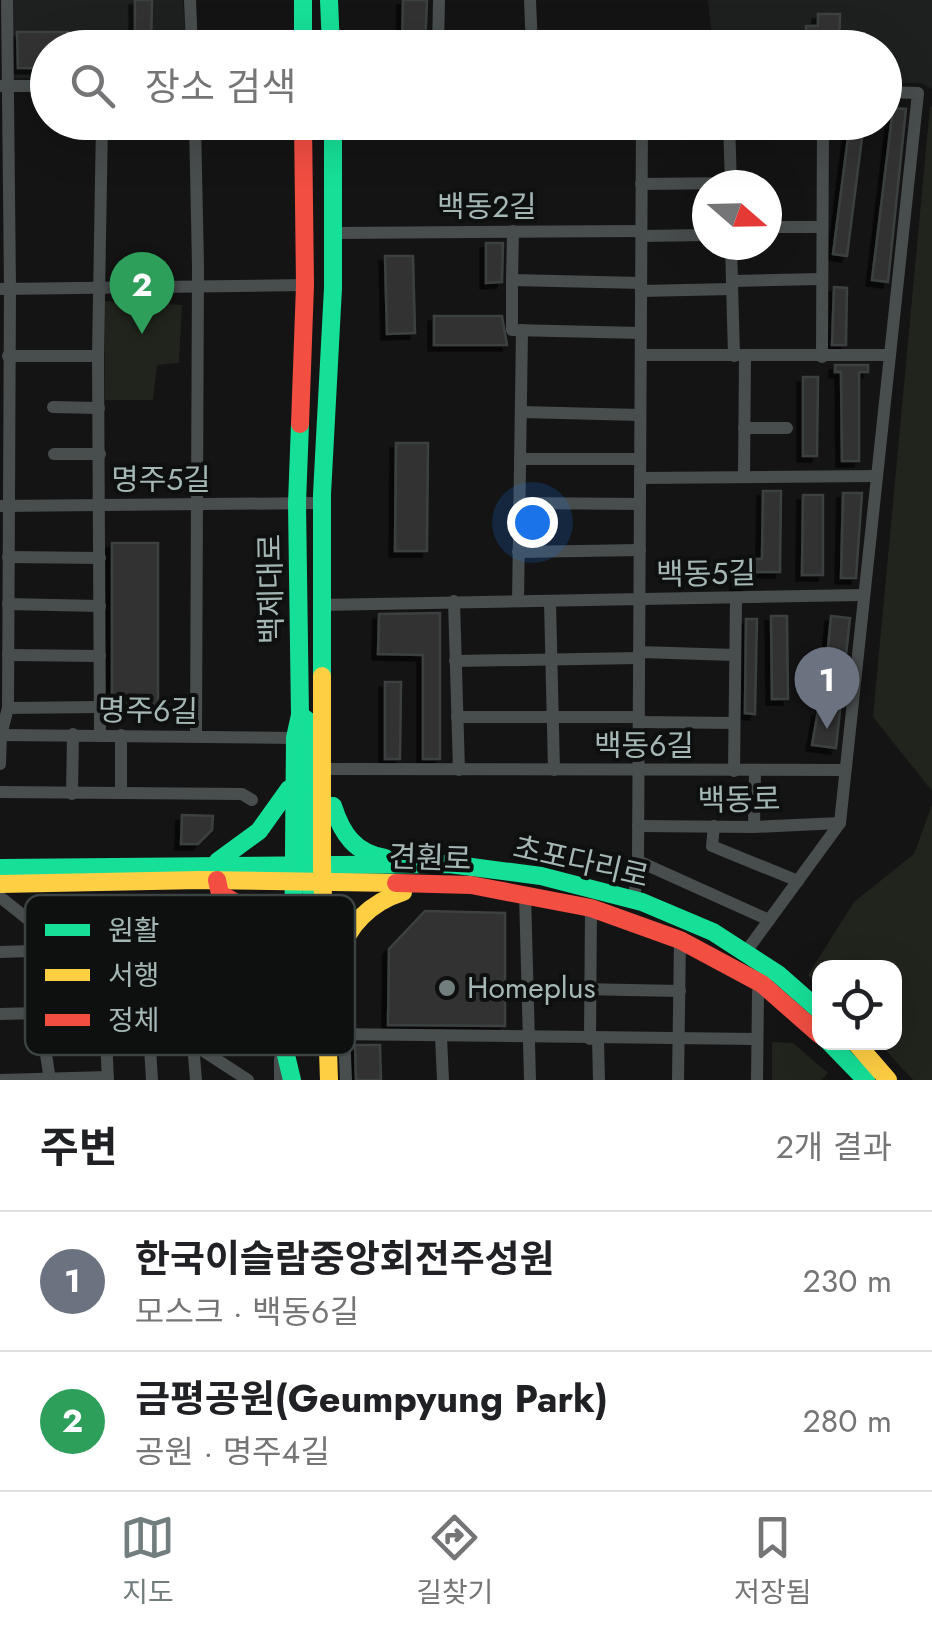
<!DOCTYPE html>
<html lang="ko">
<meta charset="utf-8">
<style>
:root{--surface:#fff;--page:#f2f2f2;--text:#202124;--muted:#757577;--line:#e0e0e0;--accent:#727e7d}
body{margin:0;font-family:Jost,"Noto Sans KR",sans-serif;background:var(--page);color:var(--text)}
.controls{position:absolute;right:30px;bottom:30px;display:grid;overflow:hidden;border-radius:20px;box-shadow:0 10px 40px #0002}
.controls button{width:90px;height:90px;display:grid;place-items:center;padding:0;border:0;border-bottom:2px solid var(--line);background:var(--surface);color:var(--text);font:50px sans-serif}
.compass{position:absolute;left:692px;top:170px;width:90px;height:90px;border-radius:50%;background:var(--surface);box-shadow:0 10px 40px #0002;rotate:110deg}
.you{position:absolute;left:532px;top:522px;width:35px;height:35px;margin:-25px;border:8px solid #fff;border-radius:50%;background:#1a73e8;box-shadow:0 0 0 15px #1a73e833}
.badge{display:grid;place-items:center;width:65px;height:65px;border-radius:50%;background:var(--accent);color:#fff;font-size:32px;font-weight:700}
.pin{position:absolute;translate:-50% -82px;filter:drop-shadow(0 2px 5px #0008)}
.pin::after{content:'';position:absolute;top:52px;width:35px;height:30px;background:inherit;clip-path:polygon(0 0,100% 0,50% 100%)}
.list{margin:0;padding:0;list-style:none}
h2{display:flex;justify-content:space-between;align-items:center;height:130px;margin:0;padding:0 40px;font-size:42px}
h2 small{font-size:32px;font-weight:400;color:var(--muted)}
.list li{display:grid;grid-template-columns:65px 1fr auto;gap:30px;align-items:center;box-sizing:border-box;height:140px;padding:0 40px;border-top:2px solid var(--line)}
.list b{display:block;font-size:38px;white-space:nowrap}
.list p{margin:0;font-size:32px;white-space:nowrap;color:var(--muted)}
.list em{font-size:32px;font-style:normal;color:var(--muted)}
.icon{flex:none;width:55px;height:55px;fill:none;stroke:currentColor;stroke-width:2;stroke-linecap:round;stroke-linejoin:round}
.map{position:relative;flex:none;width:932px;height:1080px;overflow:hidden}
.search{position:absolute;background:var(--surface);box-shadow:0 10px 40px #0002;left:30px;right:30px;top:30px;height:110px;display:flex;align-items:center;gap:25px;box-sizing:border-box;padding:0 35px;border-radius:55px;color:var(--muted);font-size:38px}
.sheet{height:410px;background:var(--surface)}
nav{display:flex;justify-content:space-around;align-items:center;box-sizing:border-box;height:140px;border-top:2px solid var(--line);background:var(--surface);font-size:28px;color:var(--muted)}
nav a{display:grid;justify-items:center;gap:5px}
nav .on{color:var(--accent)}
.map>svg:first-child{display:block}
.built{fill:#1e2020}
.green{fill:#21241c}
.building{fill:#303332;stroke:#3d4140;stroke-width:2.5;filter:url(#shadow)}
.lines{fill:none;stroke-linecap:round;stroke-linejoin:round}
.street{stroke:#484d4d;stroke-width:12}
.fast{stroke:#16e098;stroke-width:18}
.slow{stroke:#ffcf43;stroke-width:18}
.jam{stroke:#f24e42;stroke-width:18}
.poi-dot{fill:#727e7d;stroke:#0e1010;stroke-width:4}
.labels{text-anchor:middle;stroke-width:8;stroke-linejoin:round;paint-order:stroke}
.street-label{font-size:30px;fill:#a4b7b5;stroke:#0e1010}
.poi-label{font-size:30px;fill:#a4b7b5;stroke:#0e1010;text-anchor:start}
.key{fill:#0e1010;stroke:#3b4242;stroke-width:2.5}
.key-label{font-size:28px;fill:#a4b7b5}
</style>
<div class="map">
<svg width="932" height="1080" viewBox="0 0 932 1080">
<defs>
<filter id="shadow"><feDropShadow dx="-5.5" dy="5.5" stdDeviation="0" flood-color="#0009"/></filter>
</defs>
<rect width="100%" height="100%" fill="#141414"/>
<g class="built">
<path d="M13 0H183L186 47 48 48 47 78H13Z"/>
<path d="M708 0H932V89L921 83H885L884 48 713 47Z"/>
</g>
<g class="green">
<path d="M930 106 932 107V791L873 717Z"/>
<path d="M104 301 182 305 179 363 157 365 153 400H105Z"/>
<path d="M932 805V1080H913L879 1043 894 1042V968H820L819 986 808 975 854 902 914 854Z"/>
<path d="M772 1042 793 1043 828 1073 821 1080H772Z"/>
</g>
<g class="building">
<path d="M135 0H152L151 48H135Z"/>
<path d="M403 0H427L425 48H402Z"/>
<path d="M818 14H840L839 48H816V39H806V26H818Z"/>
<path d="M17 32H69V48H48V68H18Z"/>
<path d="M893 108 906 109 888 282 872 280Z"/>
<path d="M850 122H864L847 256 833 254Z"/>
<path d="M486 243H503L502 282 486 283Z"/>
<path d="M385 256H413L415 333 387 334Z"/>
<path d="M834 287 847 288 846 345H832Z"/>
<path d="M434 316H502L507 345H434Z"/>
<path d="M835 365H868V372H859V461H842L841 372H835Z"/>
<path d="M803 377H818L817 456H803Z"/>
<path d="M396 443H428L427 551H395Z"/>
<path d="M763 491H781L780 572H747V587H736L735 559H762Z"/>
<path d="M843 493H862L856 578H841Z"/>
<path d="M803 495H823V575H802Z"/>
<path d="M112 543H158V709L112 710Z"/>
<path d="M440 613V759H423V655L378 654 379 614Z"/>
<path d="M771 616H787L788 699H772Z"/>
<path d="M831 616 850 618 836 748 812 745 818 711H822Z"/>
<path d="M746 619H757L755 714 745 713Z"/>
<path d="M385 682H401L400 759H385Z"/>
<path d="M182 815 213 816 212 830 198 844H181Z"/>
<path d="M425 911 505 913V1026L388 1025 389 949Z"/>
<path d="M355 1045H380L381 1080H356Z"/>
</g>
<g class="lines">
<g class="street">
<path d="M190 0 192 48"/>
<path d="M530 0 532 48"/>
<path d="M438 48 439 0"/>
<path d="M0 86H48"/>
<path d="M195 122 198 266 196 736"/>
<path d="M729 122 731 185"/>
<path d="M642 126 730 127"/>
<path d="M641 184 731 183"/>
<path d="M767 227H822"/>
<path d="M513 231 512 280 641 283"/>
<path d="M333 233 641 231"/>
<path d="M641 236 707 235"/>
<path d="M731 245 734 356"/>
<path d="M512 280V330L641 333"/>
<path d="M732 281 822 279"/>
<path d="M0 289 305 285"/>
<path d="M641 291 732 289"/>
<path d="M641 355H890"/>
<path d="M8 356H98"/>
<path d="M822 357 823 122"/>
<path d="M53 407 99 408"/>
<path d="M521 412 640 415"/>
<path d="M744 428H787"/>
<path d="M54 454H100"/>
<path d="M520 459H640"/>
<path d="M744 477 745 356"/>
<path d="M640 478 876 476"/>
<path d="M519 503 640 504"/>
<path d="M0 506 322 503"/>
<path d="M518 552 640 550"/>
<path d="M8 557 100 558"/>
<path d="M454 601 459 770"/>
<path d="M518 601 522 330"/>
<path d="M550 602 554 770"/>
<path d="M8 604 100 606"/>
<path d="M320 605 862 595"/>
<path d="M639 652 735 655"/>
<path d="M8 655 100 656"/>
<path d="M455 661 639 658"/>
<path d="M8 708 100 707"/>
<path d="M457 717H639"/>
<path d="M639 722 734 723"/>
<path d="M0 735 295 738"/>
<path d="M100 735 98 356 102 122"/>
<path d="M0 764 1 735 8 708 10 289 7 0"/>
<path d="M324 769 845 770"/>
<path d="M734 771 736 599"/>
<path d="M121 791V735"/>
<path d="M0 792 242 794 252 800"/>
<path d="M72 794 73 734"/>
<path d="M638 826 754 827 840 823"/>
<path d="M714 826 712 846 798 881"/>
<path d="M754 827 755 771"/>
<path d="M638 861 769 920"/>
<path d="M525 894 530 1080"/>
<path d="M0 897 148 1015 248 1080"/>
<path d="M634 900 638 861 642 122"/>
<path d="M0 952 30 951 50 1080"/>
<path d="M745 953 840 823 918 93 884 92"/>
<path d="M103 978 108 1080"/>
<path d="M530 988 680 991"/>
<path d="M0 1014 39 1013"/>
<path d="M148 1015 152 1080"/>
<path d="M40 1023 105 1021"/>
<path d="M344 1033 346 1080"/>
<path d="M330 1034 756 1039"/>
<path d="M441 1037 443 1080"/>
<path d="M590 1039 591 908"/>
<path d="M598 1039 599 1080"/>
<path d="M193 1044 196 1080"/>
<path d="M0 1080 108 1077"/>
<path d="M280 1080V1059L284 1057"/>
<path d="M678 1080 680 940"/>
<path d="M757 1080 758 992 765 981"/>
</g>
<g class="fast">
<path d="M303 0V48"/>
<path d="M329 0 331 48"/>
<path d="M322 676V494L333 288V122"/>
<path d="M300 715 308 721 310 867 315 874"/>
<path d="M323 807 333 806C342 834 355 853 385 858"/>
<path d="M218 867V861L259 831 289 789 296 786"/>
<path d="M0 868 449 864 541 876 642 902 713 932 778 974 820 1011"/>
<path d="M311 883 314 951H320"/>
<path d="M829 1042 866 1080"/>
<path d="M292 1080 286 1055 293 965 295 738 300 715 297 503 300 424"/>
</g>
<g class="slow">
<path d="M322 676V867L329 1080"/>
<path d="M0 884 201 880 396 883"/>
<path d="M325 959 339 958C346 925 372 902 403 892V884"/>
<path d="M855 1042 888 1080"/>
</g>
<g class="jam">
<path d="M300 424 305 285 303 122"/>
<path d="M217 880 220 894C252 910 277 930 285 966H288"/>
<path d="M396 883 471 885 591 908 680 940 762 984 820 1035"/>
</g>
</g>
<circle class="poi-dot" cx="447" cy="988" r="10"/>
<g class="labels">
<g class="street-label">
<text x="487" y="217">백동2길</text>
<text x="161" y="490">명주5길</text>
<text transform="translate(706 574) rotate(-1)" y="10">백동5길</text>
<text transform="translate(271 589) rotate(-91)" y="10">백제대로</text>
<text transform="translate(148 711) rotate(1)" y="10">명주6길</text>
<text x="644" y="756">백동6길</text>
<text transform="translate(739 800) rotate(-1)" y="10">백동로</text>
<text transform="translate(430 858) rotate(2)" y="10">견훤로</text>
<text transform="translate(581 862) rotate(13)" y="10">초포다리로</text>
</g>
<g class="poi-label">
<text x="467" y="998">Homeplus</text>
</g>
</g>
<rect x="25" y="895" width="330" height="160" rx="15" class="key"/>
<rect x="45" y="924" width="45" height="12" fill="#16e098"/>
<rect x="45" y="969" width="45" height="12" fill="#ffcf43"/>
<rect x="45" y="1014" width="45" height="12" fill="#f24e42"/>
<g class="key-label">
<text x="108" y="940">원활</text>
<text x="108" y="985">서행</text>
<text x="108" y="1030">정체</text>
</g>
</svg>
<div class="controls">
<button><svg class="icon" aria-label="locate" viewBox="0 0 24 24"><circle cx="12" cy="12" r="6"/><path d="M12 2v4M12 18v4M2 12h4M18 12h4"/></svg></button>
</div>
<svg class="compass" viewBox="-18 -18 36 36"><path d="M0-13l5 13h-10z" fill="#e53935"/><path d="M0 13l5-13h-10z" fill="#757577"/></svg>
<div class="you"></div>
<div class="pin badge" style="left:827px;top:729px;background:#6b7280">1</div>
<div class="pin badge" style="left:142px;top:334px;background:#2e9e5b">2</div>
<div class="search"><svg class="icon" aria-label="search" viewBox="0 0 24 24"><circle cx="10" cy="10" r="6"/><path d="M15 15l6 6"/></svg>장소 검색</div>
</div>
<section class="sheet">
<h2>주변<small>2개 결과</small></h2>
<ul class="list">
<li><span class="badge" style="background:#6b7280">1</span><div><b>한국이슬람중앙회전주성원</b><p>모스크 · 백동6길</p></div><em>230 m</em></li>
<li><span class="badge" style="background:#2e9e5b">2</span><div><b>금평공원(Geumpyung Park)</b><p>공원 · 명주4길</p></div><em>280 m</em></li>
</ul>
</section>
<nav>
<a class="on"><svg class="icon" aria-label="map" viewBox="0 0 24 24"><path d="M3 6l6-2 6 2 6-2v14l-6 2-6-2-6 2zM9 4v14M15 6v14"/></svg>지도</a>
<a><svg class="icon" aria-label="directions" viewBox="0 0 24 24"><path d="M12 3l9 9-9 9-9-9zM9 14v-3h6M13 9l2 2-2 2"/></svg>길찾기</a>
<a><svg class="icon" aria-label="saved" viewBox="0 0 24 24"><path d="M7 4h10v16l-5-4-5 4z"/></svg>저장됨</a>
</nav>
